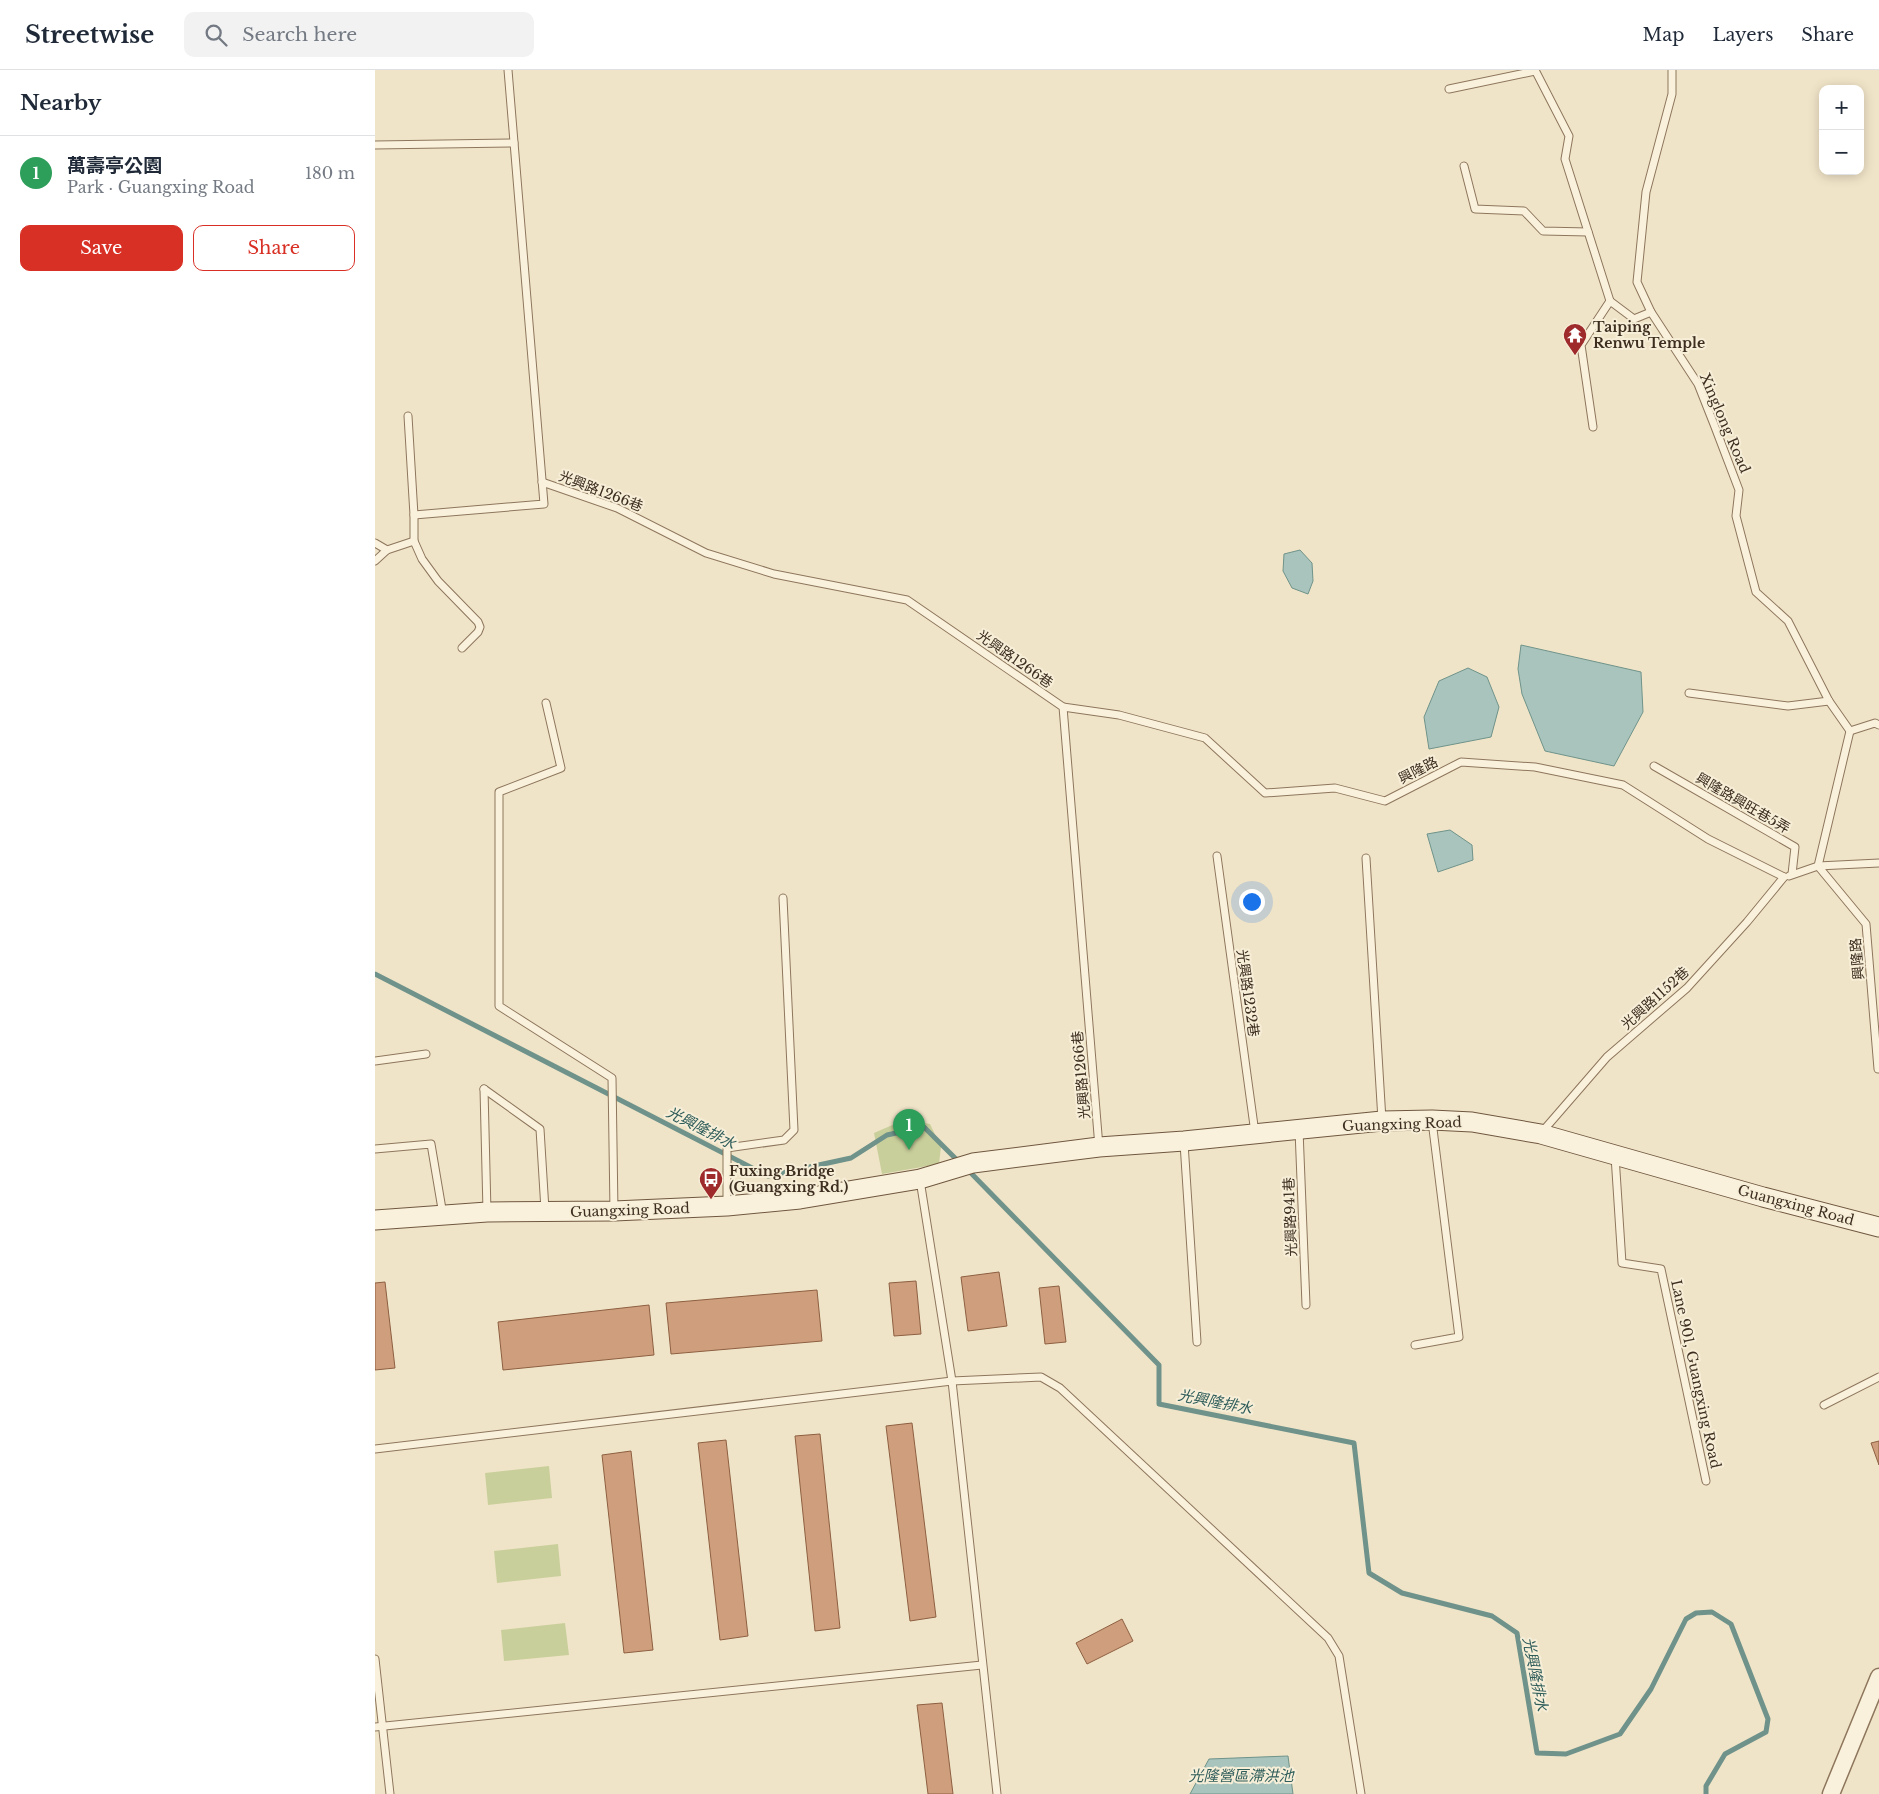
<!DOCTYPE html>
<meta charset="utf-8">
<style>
:root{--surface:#fff;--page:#f2f2f3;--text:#1f2937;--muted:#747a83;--line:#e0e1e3;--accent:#d93025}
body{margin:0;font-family:"Libre Baskerville","Noto Sans TC",serif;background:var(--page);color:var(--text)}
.controls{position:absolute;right:15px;top:15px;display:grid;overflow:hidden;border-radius:10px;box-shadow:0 2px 12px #0003}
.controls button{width:45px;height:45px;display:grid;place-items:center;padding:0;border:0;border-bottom:1px solid var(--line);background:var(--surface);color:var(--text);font:25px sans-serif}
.you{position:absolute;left:876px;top:831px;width:18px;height:18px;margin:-12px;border:4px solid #fff;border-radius:50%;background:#1a73e8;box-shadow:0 0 0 8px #1a73e833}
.badge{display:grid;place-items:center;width:32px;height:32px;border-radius:50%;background:var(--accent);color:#fff;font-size:16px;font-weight:700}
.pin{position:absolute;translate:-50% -41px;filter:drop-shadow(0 1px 2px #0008)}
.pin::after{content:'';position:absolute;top:26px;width:18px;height:15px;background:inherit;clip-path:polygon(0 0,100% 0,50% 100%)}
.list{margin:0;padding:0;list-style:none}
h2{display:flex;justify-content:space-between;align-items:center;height:65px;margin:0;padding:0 20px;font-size:21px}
h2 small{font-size:16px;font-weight:400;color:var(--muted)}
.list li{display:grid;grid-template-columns:32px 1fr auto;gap:15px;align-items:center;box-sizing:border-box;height:75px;padding:0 20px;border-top:1px solid var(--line)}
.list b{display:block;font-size:19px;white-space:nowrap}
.list p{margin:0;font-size:16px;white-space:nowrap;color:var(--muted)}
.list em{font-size:16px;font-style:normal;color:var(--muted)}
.actions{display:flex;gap:10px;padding:15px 20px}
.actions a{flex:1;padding:11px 0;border:1px solid var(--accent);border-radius:10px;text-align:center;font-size:18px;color:var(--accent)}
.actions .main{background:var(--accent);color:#fff}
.icon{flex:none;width:28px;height:28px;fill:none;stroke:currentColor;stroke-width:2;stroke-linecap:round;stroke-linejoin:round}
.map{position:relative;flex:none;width:1504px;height:1724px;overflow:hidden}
header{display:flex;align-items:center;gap:30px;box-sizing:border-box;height:70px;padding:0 25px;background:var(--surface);border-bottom:1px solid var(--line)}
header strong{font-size:24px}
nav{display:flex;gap:28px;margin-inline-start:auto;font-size:18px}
.search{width:350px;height:45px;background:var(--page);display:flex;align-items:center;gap:12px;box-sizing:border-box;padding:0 18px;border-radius:10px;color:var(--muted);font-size:19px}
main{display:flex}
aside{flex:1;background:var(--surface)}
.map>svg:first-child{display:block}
.green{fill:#c9cf9b}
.water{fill:#a9c4bc;stroke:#6f938a}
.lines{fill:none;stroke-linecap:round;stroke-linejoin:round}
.stream{stroke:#6f938a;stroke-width:5}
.building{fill:#cf9f7d;stroke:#8d5f41}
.service-casing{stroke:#8d765c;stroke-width:9}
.tertiary-casing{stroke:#8d765c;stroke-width:19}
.secondary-casing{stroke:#6f573f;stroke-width:21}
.service{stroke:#faf1dc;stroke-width:7}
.tertiary{stroke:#faf1dc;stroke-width:16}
.secondary{stroke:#faf1dc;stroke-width:19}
.labels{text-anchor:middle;stroke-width:4;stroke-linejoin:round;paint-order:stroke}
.poi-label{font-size:14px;font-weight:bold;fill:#3d2e20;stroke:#f7eed8;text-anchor:start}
.street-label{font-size:14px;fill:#3d2e20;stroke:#f7eed8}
.water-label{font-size:15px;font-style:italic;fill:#2f5d5a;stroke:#f7eed8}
</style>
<header>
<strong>Streetwise</strong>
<div class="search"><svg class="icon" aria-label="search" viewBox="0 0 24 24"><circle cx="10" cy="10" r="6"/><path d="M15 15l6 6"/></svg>Search here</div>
<nav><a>Map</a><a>Layers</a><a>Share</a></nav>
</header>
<main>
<aside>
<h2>Nearby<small></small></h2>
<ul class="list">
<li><span class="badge" style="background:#2e9e5b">1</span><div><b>萬壽亭公園</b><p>Park · Guangxing Road</p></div><em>180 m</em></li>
</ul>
<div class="actions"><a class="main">Save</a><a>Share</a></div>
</aside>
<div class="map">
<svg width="1504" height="1724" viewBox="0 0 1504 1724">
<rect width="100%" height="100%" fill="#f0e4c8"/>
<g class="green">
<path d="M539 1051 555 1054 566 1077 564 1094 507 1104 499 1063 522 1053Z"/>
<path d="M174 1396 177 1428 113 1435 110 1403Z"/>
<path d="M183 1474 186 1506 122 1513 119 1481Z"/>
<path d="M190 1553 194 1585 129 1591 126 1560Z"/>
</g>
<g class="water">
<path d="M925 480 937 493 938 511 933 524 917 518 908 501 909 484Z"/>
<path d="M1146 575 1266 602 1268 642 1239 696 1170 681 1147 624 1143 599Z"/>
<path d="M1093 598 1112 607 1124 637 1116 667 1054 679 1049 647 1064 611Z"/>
<path d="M1075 760 1097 775 1098 790 1063 802 1052 764Z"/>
<path d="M913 1686 918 1724H815L834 1689Z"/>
</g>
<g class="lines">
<g class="stream">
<path d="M0 904 393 1106 476 1088 512 1065 549 1057 584 1092"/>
<path d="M592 1099 784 1295V1334L979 1373 994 1503 1027 1523 1117 1546 1142 1563 1162 1683 1191 1684 1245 1664 1276 1619 1311 1549 1321 1543 1337 1542 1356 1554 1393 1649 1391 1662 1350 1684 1331 1716V1724"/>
</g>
</g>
<g class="building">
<path d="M624 1202 632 1256 593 1261 586 1207Z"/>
<path d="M541 1211 546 1264 519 1266 514 1213Z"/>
<path d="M10 1212 20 1298 0 1300V1213Z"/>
<path d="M684 1216 691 1272 670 1274 664 1218Z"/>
<path d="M442 1220 447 1271 296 1284 291 1233Z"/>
<path d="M274 1235 279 1285 128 1300 123 1252Z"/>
<path d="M537 1353 561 1547 535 1551 511 1356Z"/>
<path d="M445 1364 465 1558 440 1561 420 1366Z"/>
<path d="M351 1370 373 1566 345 1570 323 1373Z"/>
<path d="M1504 1371V1395L1496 1373Z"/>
<path d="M256 1381 278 1580 249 1583 227 1385Z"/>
<path d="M747 1549 758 1571 712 1594 701 1573Z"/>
<path d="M567 1633 578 1724H553L542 1635Z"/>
</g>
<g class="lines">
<g class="service-casing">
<g id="service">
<path d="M1160 0 1194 66 1190 89 1235 231"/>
<path d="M1297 0V24L1271 122 1262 212 1276 242 1323 314 1340 357 1364 420 1361 446 1381 522 1413 551 1454 631 1475 661 1500 653 1504 655"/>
<path d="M1074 19 1160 1"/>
<path d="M0 75 139 73"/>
<path d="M1089 96 1100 139 1149 141 1168 161 1213 162"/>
<path d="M33 346 39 445V471L47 489 63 511 103 552 105 557 103 562 87 578"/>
<path d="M1218 357 1206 275 1235 231 1259 249 1276 242"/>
<path d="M167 412 242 438 331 483 399 504 532 530 688 637 724 1077"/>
<path d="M39 445 169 434 133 0"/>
<path d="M0 473 12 480"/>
<path d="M0 491 12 480 39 471"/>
<path d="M1314 623 1413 636 1454 631"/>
<path d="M171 633 186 698 124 722V936L237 1008 239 1141"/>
<path d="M688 637 744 645 830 668 890 723 960 718 1010 731 1086 692 1160 697 1248 715 1333 769 1409 807"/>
<path d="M1279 696 1420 777 1417 804"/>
<path d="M842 786 880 1063"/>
<path d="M991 788 1007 1050"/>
<path d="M1443 796 1491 854 1503 999"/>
<path d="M1443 796 1504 793"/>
<path d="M1414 806 1443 796 1475 661"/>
<path d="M0 991 51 984"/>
<path d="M109 1019 165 1059 170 1140"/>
<path d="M109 1019 112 1142"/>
<path d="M924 1060 931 1235"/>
<path d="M1167 1062 1232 987 1312 918 1372 852 1409 807"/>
<path d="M809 1073 822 1272"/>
<path d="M0 1079 56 1074 68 1145"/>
<path d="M1240 1086 1247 1193 1286 1199 1331 1411"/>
<path d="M545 1110 577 1311 622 1724"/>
<path d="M352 1136V1078L409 1070 419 1060 408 828"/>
<path d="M1040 1275 1084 1267 1057 1051"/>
<path d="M1449 1335 1504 1307"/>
<path d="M0 1379 577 1311 666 1307 685 1318 953 1568 964 1586 986 1724"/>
<path d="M0 1589 15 1724"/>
<path d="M0 1657 607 1595"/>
</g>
</g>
<g class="tertiary-casing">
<path id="tertiary" d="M1456 1724 1504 1607"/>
</g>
<g class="secondary-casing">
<path id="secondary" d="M0 1150 112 1142 239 1141 352 1136 425 1129 545 1109 598 1093 724 1077 809 1071 1007 1051 1057 1050 1097 1052 1166 1064 1388 1127 1504 1157"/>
</g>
<use href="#service" class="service"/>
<use href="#tertiary" class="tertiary"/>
<use href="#secondary" class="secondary"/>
</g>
<defs>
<g id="temple-pin" transform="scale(1.25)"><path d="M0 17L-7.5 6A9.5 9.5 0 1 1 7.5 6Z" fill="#9e2a2b" stroke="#f7eed8"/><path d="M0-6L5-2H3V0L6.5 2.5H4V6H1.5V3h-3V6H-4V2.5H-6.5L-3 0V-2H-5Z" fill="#fff"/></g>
<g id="bus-pin" transform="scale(1.25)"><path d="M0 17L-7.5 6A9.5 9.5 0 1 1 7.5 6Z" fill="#9e2a2b" stroke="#f7eed8"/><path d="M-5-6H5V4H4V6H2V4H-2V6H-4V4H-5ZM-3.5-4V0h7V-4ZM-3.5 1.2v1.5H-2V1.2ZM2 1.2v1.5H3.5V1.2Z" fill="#fff"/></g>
</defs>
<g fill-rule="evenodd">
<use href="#temple-pin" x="1200" y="265"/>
<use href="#bus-pin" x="336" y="1109"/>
</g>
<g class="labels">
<g class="poi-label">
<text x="1218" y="262">Taiping<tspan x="1218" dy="16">Renwu Temple</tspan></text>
<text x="354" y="1106">Fuxing Bridge<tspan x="354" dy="16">(Guangxing Rd.)</tspan></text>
</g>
<g class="street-label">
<text transform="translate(1350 353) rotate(67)" y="5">Xinglong Road</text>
<text transform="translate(226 421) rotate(21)" y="5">光興路1266巷</text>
<text transform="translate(640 589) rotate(35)" y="5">光興路1266巷</text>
<text transform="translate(1043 700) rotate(-27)" y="5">興隆路</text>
<text transform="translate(1368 733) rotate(30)" y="5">興隆路興旺巷5弄</text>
<text transform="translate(1482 889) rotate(-95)" y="5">興隆路</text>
<text transform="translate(873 923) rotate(82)" y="5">光興路1232巷</text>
<text transform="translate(1280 928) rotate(-42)" y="5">光興路1152巷</text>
<text transform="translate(706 1005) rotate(-95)" y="5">光興路1266巷</text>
<text transform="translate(1027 1054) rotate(-2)" y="5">Guangxing Road</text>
<text transform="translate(1421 1135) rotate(15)" y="5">Guangxing Road</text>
<text transform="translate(255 1140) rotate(-2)" y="5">Guangxing Road</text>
<text transform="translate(915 1147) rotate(-92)" y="5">光興路941巷</text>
<text transform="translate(1321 1304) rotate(78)" y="5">Lane 901, Guangxing Road</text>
</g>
<g class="water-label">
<text transform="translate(326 1058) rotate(27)" y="5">光興隆排水</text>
<text transform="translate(840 1332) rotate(11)" y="5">光興隆排水</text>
<text transform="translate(1160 1604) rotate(79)" y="5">光興隆排水</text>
<text x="866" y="1711">光隆營區滯洪池</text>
</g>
</g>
</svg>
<div class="controls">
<button>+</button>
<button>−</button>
</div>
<div class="you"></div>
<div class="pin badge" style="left:534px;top:1080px;background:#2e9e5b">1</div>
</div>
</main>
